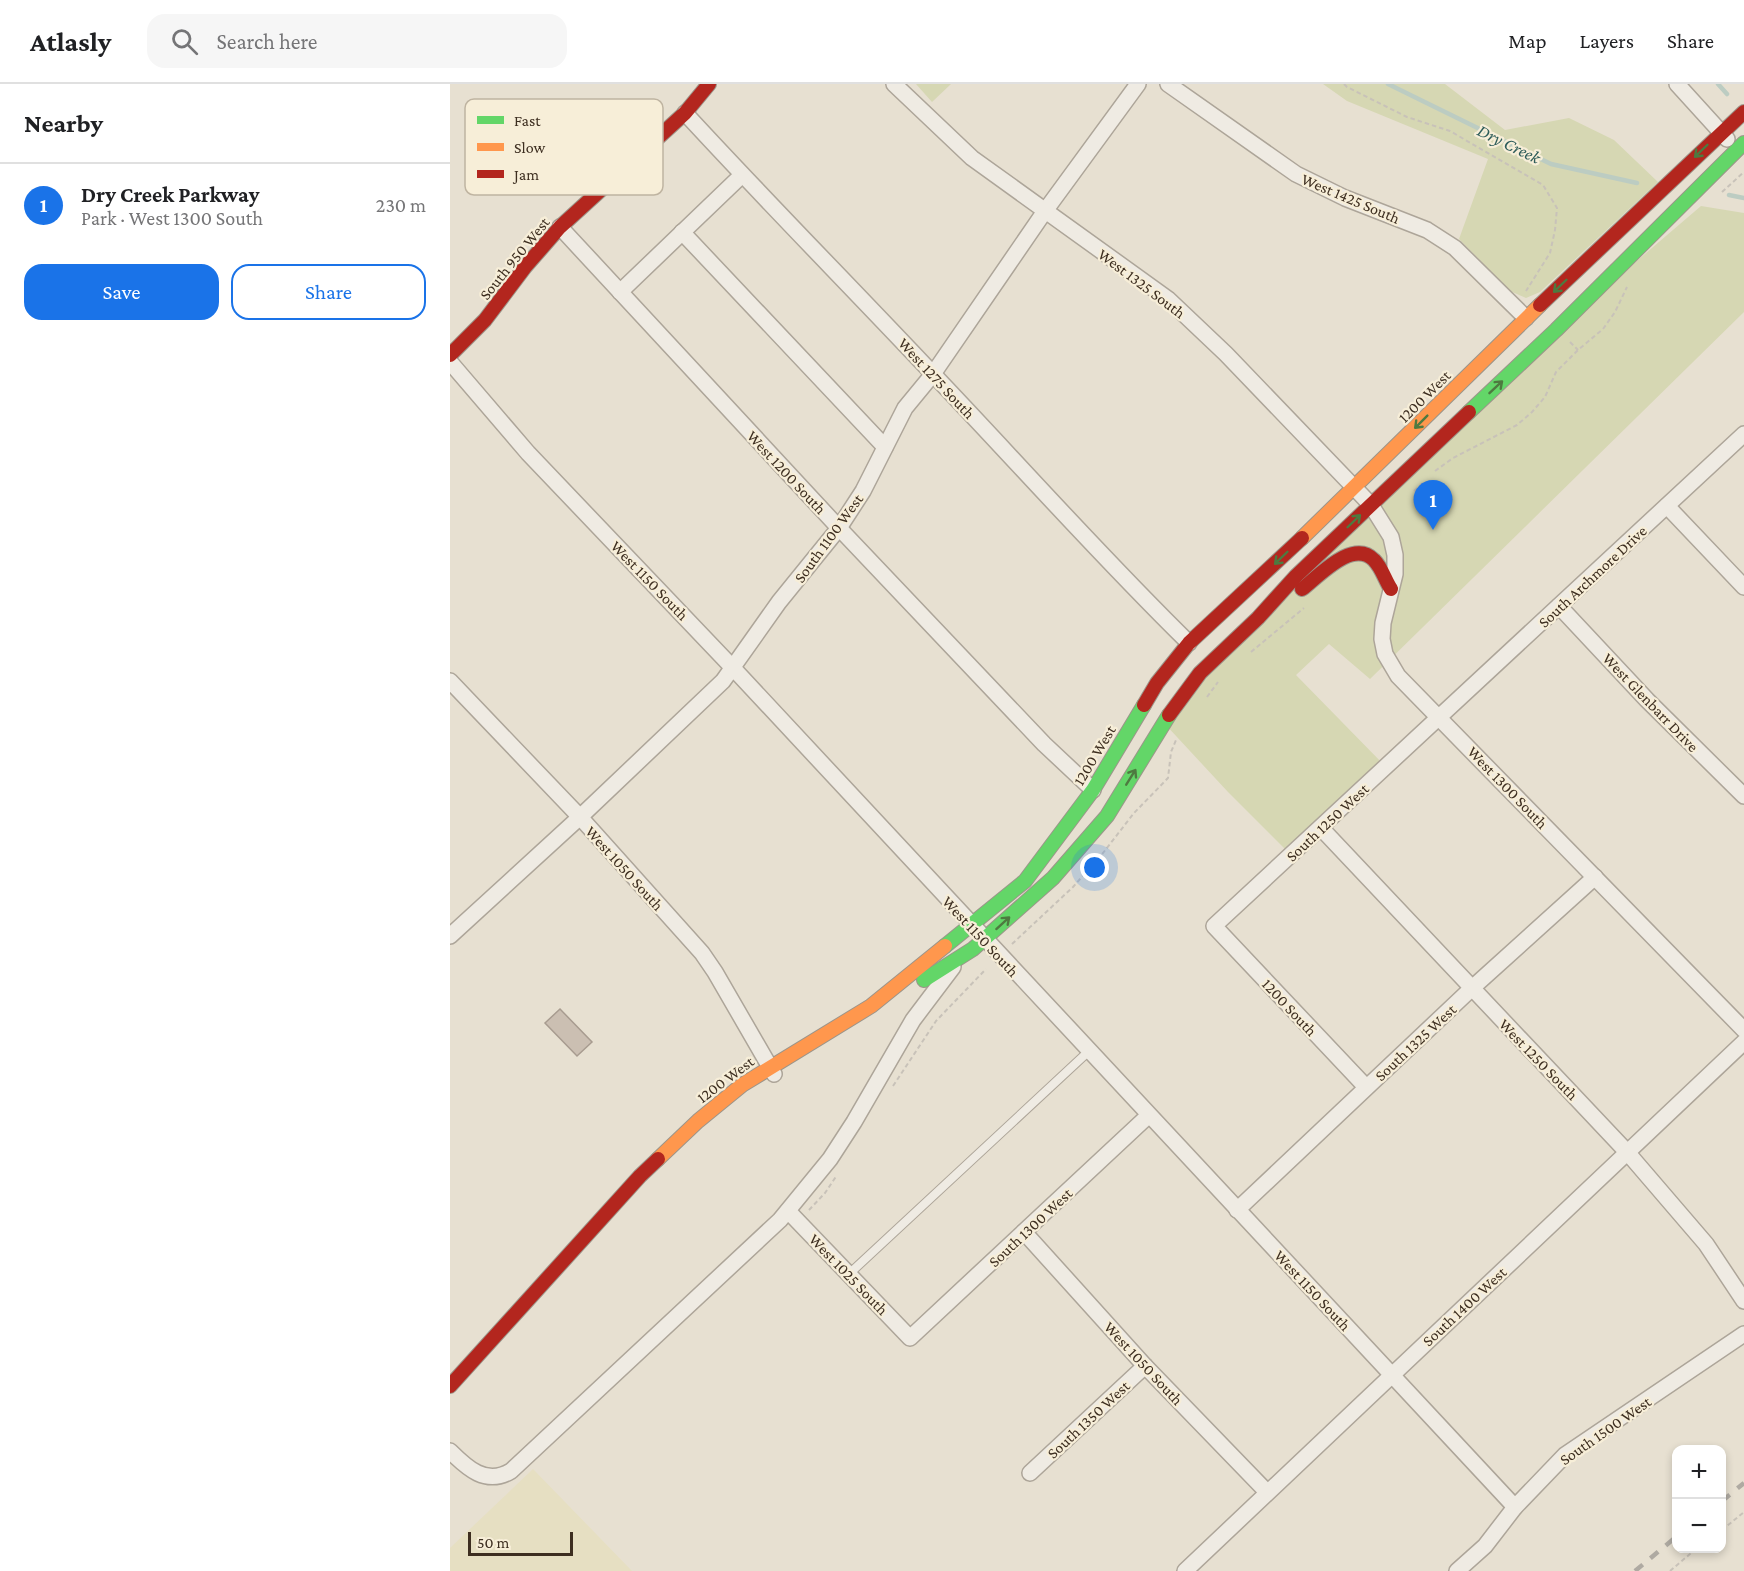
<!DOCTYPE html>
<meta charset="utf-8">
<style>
:root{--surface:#fff;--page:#f6f6f6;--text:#202124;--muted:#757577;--line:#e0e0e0;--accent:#1a73e8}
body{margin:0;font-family:"Crimson Pro",serif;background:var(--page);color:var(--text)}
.controls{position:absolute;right:18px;bottom:18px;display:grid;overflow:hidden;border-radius:12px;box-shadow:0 3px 9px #0003}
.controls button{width:54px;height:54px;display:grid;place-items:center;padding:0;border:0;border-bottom:2px solid var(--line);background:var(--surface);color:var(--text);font:30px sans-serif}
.scale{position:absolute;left:18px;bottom:15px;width:105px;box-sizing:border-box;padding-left:6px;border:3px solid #3d2e20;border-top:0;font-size:16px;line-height:21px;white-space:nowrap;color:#3d2e20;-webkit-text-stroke:4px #f7eed8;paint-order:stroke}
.you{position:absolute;left:645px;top:784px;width:21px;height:21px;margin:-15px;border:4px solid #fff;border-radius:50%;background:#1a73e8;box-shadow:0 0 0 9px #1a73e833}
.badge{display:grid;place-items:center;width:39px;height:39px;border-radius:50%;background:var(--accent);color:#fff;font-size:20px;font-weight:700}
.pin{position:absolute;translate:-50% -50px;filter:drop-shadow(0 2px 3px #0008)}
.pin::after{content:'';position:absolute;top:32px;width:21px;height:18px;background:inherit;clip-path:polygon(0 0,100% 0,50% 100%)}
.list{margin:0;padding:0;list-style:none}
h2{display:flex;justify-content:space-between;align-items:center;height:78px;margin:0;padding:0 24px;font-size:26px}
h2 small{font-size:20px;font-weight:400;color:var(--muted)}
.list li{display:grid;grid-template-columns:39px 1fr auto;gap:18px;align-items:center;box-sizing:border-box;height:84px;padding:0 24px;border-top:2px solid var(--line)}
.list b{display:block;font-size:22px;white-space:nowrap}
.list p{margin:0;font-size:20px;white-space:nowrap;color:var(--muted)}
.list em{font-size:20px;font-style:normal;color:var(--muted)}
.actions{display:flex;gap:12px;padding:18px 24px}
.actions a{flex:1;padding:14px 0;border:2px solid var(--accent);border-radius:18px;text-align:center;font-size:21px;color:var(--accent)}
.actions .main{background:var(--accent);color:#fff}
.icon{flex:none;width:33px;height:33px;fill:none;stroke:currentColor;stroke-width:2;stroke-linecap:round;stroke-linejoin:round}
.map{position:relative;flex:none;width:1294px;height:1487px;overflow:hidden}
header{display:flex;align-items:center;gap:36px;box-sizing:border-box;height:84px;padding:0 30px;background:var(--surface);border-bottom:2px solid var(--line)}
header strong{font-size:28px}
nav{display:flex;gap:33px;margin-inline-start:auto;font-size:21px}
.search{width:420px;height:54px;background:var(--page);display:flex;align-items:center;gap:15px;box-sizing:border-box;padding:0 21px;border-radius:18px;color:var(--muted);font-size:22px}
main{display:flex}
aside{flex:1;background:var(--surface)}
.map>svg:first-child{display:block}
.farmland{fill:#e6dfc2}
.green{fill:#d6d7b3}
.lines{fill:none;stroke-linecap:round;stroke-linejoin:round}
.stream{stroke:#bcccc2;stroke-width:4.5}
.building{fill:#cbbfb2;stroke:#a89c90;stroke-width:1.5}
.lane-casing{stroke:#ada599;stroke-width:10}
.street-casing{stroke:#ada599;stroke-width:18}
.fast-casing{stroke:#9c958a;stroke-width:16}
.slow-casing{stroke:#9c958a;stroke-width:16}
.jam-casing{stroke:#9c958a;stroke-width:16}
.path{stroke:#c8c2b9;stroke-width:2;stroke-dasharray:4.5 3;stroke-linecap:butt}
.lane{stroke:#efebe3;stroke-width:8}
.street{stroke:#efebe3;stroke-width:15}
.fast{stroke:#63d668;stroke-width:14}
.slow{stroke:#ff974d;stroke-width:14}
.jam{stroke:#b3261e;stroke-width:14}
.rail{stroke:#afaaa2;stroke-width:4.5;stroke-dasharray:10 10;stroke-linecap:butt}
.oneway{stroke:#4e7a40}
.labels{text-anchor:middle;stroke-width:4.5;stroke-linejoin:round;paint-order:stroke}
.street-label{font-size:16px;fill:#3d2e20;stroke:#f7eed8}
.water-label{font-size:18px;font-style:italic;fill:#2f5d5a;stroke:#f7eed8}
.key{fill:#f7eed8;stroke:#bfb4a1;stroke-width:1.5}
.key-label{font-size:16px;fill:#3d2e20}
</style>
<header>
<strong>Atlasly</strong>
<div class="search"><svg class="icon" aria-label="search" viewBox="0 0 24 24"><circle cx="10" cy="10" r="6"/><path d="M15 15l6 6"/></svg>Search here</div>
<nav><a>Map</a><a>Layers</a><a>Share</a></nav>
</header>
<main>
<aside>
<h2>Nearby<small></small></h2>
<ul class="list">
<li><span class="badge">1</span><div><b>Dry Creek Parkway</b><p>Park · West 1300 South</p></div><em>230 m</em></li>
</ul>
<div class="actions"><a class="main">Save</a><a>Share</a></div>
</aside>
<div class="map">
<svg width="1294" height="1487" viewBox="0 0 1294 1487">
<rect width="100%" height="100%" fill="#e7e0d1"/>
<path class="farmland" d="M83 1385 182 1487H0V1464Z"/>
<g class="green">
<path d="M466 0H501L482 18Z"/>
<path d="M873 0H995L1055 46 1119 34 1164 56 1208 98 1090 208 1076 214 1060 207 1009 155 1038 75 897 17Z"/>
<path d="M1251 122 1294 129V228L920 595 879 560 846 591 936 683 841 771 778 708 714 639 868 471 1106 246Z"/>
</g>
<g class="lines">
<g class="stream">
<path d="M938 0 1101 80 1187 99"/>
<path d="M1268 0 1277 10"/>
<path d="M1279 111 1294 114"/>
</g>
</g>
<path class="building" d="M110 925 142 958 127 972 95 939Z"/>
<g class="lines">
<g class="lane-casing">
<path id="lane" d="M399 1190 639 967"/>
</g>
<g class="street-casing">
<g id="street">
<path d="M444 0 522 74 718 215 776 270 921 421 941 453 945 471V490L933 539 932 555 935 570 948 592 1294 946"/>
<path d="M718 0 846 90 895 114 977 146 1005 164 1076 234"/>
<path d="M1227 0 1277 55"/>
<path d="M235 29C316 117 400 202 482 289 568 379 650 472 739 559"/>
<path d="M110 143 389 444 594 660 643 706"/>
<path d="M232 148 435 363"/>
<path d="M170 208 292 91"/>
<path d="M0 278 78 369 283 584 1065 1423"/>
<path d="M1217 422 1294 503"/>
<path d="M1109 522 1197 616 1294 712"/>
<path d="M0 597 130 733 252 869 265 888 324 990"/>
<path d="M871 744 1177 1068 1256 1160 1294 1217"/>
<path d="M0 852 130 733 273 597 329 518 389 444 413 407 455 324 483 290 595 127 688 0"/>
<path d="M916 1003 764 842 1294 350"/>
<path d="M787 1126 1021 905 1145 793"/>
<path d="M338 1127 460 1254 698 1032"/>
<path d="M574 1148 695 1282 817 1408"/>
<path d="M0 1367C17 1384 36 1402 61 1387L330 1136 380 1075 404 1038 463 936 503 883"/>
<path d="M580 1389 695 1282"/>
<path d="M735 1487 1294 958"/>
<path d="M1007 1487 1035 1462 1065 1423 1115 1371 1294 1250"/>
</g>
</g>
<g class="fast-casing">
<g id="fast">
<path d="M1019 328 1106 246 1294 59"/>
<path d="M495 862 575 797 643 706 694 621"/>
<path d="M474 896 523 865 603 794 657 732 719 631"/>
</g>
</g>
<g class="slow-casing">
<g id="slow">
<path d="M852 454 1090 221"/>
<path d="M208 1075 248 1037 292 1001 421 922 495 862"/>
</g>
</g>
<g class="jam-casing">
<g id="jam">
<path d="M1090 221 1294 28"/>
<path d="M0 271 35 236 75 183 110 143 235 29 259 0"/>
<path d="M852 505C869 492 903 454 924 476 932 484 935 496 941 505"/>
<path d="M694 621 707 599 739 559 852 454"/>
<path d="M719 631 750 589 808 534 846 492 1019 328"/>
<path d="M0 1302 190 1092 208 1075"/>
</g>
</g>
<g class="path">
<path d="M894 0 897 3 957 33 1000 47 1093 101 1107 124 1105 146 1100 169 1076 207"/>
<path d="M1272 108 1294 88"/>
<path d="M1120 258 1128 266"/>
<path d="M985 387 1003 374 1067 341 1082 328 1095 313 1106 288 1128 266 1153 245 1165 228 1177 203"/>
<path d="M964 407 973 399"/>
<path d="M801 568 854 524"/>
<path d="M757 613 768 598"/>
<path d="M562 860 623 803 653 769 684 729 718 694 721 668 726 656"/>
<path d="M443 1002 486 937 536 885"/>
<path d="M359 1126 375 1109 387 1091"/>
<path d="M1272 1446 1294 1428"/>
<path d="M1220 1487 1247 1464"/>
</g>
<use href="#lane" class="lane"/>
<use href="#street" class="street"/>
<use href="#fast" class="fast"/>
<use href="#slow" class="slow"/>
<use href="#jam" class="jam"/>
<g class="rail">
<path d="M1272 1417 1294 1399"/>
<path d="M1185 1487 1226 1453"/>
</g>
</g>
<defs><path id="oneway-shaft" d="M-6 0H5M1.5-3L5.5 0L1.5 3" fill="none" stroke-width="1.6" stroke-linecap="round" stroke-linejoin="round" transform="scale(1.5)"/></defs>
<g class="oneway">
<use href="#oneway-shaft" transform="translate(1251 67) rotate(136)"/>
<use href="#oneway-shaft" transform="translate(1110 202) rotate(136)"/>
<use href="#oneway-shaft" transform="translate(1046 303) rotate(-43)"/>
<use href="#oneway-shaft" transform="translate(971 338) rotate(135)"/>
<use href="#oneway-shaft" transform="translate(904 437) rotate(-44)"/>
<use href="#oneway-shaft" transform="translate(831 474) rotate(136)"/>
<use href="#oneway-shaft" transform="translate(681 693) rotate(-58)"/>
<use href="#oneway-shaft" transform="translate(553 839) rotate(-42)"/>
</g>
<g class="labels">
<g class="street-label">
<text transform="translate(901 114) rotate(23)" y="6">West 1425 South</text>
<text transform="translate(64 174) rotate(-51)" y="6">South 950 West</text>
<text transform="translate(692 199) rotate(37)" y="6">West 1325 South</text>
<text transform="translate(487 294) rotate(47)" y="6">West 1275 South</text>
<text transform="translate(974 312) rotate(-45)" y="6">1200 West</text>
<text transform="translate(337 388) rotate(47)" y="6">West 1200 South</text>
<text transform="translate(378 454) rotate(-54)" y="6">South 1100 West</text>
<text transform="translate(1142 492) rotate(-43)" y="6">South Archmore Drive</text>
<text transform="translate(200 496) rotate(46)" y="6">West 1150 South</text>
<text transform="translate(1201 618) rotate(46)" y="6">West Glenbarr Drive</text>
<text transform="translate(644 671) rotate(-59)" y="6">1200 West</text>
<text transform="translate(1058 703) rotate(46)" y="6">West 1300 South</text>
<text transform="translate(877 738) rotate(-43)" y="6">South 1250 West</text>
<text transform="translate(175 784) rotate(48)" y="6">West 1050 South</text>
<text transform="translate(531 852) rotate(47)" y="6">West 1150 South</text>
<text transform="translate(840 923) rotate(47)" y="6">1200 South</text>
<text transform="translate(965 958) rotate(-43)" y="6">South 1325 West</text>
<text transform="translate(1089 975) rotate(46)" y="6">West 1250 South</text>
<text transform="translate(275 995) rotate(-37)" y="6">1200 West</text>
<text transform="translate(580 1143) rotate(-43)" y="6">South 1300 West</text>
<text transform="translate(399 1190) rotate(46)" y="6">West 1025 South</text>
<text transform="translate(863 1206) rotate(47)" y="6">West 1150 South</text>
<text transform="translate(1014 1222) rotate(-43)" y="6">South 1400 West</text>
<text transform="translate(694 1279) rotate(47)" y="6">West 1050 South</text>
<text transform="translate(638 1335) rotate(-43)" y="6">South 1350 West</text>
<text transform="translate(1155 1346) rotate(-35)" y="6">South 1500 West</text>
</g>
<g class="water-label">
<text transform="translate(1059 60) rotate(26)" y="6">Dry Creek</text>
</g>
</g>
<rect x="15" y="15" width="198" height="96" rx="9" class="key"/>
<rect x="27" y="32" width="27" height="8" fill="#63d668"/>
<rect x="27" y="59" width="27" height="8" fill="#ff974d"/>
<rect x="27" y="86" width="27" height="8" fill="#b3261e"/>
<g class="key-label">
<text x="64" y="42">Fast</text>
<text x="64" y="69">Slow</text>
<text x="64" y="96">Jam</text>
</g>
</svg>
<div class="controls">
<button>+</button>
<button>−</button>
</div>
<div class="scale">50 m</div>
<div class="you"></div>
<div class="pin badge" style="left:983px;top:446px">1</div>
</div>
</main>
